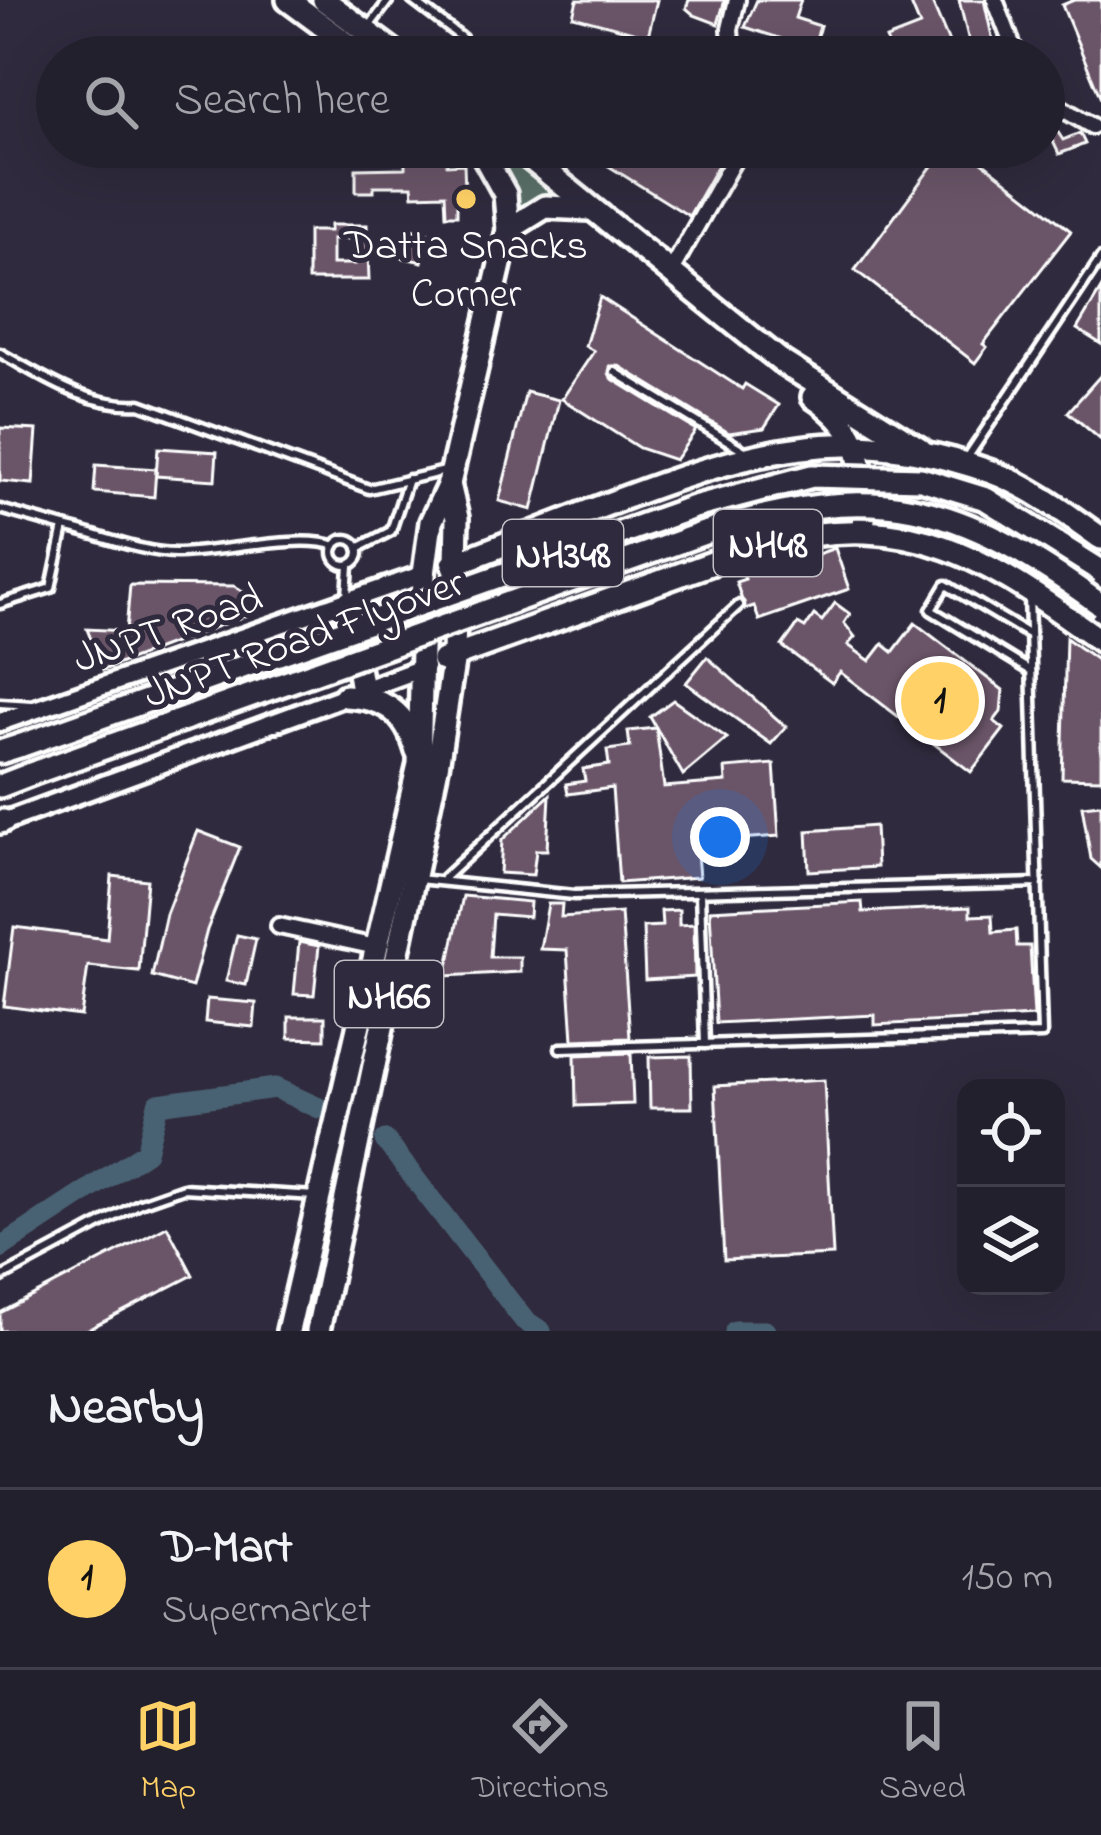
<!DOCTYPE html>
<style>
:root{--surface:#23202e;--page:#2b2836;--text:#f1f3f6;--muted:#a3a3aa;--line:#403e4a;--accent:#ffd166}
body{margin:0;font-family:"Indie Flower",sans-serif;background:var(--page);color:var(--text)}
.controls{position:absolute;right:36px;bottom:36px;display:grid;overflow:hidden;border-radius:24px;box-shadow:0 12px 48px #0002}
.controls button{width:108px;height:108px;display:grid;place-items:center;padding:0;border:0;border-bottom:3px solid var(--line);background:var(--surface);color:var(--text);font:60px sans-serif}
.you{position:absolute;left:720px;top:837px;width:42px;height:42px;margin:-30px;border:9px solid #fff;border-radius:50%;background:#1a73e8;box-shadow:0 0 0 18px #1a73e833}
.badge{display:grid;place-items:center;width:78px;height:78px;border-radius:50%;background:var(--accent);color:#111;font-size:39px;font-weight:700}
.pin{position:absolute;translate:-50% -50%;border:6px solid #fff;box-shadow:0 3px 12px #0006}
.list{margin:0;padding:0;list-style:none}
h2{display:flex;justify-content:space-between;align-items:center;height:156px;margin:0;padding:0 48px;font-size:51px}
h2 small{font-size:39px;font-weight:400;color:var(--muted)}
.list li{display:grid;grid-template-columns:78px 1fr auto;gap:36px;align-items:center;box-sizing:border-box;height:180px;padding:0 48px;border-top:3px solid var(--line)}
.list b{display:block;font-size:45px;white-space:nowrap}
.list p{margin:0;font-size:39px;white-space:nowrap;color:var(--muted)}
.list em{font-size:39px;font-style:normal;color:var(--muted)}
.icon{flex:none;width:66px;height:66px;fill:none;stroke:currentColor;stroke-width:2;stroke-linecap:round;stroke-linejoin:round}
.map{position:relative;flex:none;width:1101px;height:1331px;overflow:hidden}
.search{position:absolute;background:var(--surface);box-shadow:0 12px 48px #0002;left:36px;right:36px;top:36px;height:132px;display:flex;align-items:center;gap:30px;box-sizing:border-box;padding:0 42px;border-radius:66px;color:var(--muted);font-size:45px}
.sheet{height:336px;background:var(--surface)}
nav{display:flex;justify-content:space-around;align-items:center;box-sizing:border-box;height:168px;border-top:3px solid var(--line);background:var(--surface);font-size:33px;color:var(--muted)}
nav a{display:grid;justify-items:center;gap:6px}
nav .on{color:var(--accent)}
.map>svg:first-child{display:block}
.green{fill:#5a6f68;stroke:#acb7b4;stroke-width:3}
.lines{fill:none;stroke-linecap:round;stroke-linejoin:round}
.river{stroke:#4a6273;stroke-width:21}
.building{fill:#6a5468;stroke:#fff;stroke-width:3;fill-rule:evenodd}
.service-casing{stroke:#fff;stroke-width:15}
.minor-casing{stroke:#fff;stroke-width:22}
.tertiary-casing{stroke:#fff;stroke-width:26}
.trunk-casing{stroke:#fff;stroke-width:30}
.service{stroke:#2f2a3d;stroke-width:6}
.minor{stroke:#2f2a3d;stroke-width:14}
.tertiary{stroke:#2f2a3d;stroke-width:16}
.trunk{stroke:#2f2a3d;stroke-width:21}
.trunk-bridge-casing{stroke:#fff;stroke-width:30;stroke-linecap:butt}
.trunk-bridge{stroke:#2f2a3d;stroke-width:21}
.poi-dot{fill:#ffd166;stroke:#2f2a3d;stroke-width:4.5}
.labels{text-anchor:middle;stroke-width:10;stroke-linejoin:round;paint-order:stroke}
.shield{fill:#2f2a3d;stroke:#c1bfc5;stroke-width:3}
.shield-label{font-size:39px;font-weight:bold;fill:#fff}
.poi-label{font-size:42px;fill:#fff;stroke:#2f2a3d}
.street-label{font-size:42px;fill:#fff;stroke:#2f2a3d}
</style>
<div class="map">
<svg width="1101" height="1331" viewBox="0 0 1101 1331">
<rect width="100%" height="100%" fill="#2f2a3d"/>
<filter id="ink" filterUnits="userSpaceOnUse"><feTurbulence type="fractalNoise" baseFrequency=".00833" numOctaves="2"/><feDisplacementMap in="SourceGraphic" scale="24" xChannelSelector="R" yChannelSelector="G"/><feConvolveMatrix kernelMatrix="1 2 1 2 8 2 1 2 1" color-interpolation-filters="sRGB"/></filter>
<g filter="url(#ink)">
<path class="green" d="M495 147H498L561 196 518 212Z"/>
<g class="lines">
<g class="river">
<path d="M385 1140 524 1320 541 1331"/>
<path d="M0 1248 146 1152 158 1104 275 1088 319 1108"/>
<path d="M735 1331H765"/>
</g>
</g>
<g class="building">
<path d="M577 0H657L648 36 573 16Z"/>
<path d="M689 0H725L718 24 694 15 686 8Z"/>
<path d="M757 0H801L795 18 820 26 813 49 745 27Z"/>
<path d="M931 0 955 57H893L886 39 920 26 911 4Z"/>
<path d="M959 0H984L994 46 972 54Z"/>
<path d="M1074 0H1101V99L1062 5Z"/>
<path d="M1044 111 1063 140 1080 133 1085 144 1059 154 1050 135 1044 137Z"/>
<path d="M405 147H447V165L464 164 465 192H457V215H446L445 194 413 195 412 186H374V192H356V169L405 168Z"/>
<path d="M578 147H704L722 158 689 216Z"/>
<path d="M946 147H963L1071 231 983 344 987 347 975 363 855 270Z"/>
<path d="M330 225H367L369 280H308V231H330ZM332 239H355V264H332Z"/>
<path d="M406 228 428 233 422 262 400 257Z"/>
<path d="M1101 289V344L1077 329Z"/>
<path d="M600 297 742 389 745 384 779 405 764 428 729 433 619 366H610L611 378 696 430 675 460 639 448 562 399 594 351 585 346Z"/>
<path d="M1101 375V440L1068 412Z"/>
<path d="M526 392 559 400 532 510 499 501Z"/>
<path d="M0 428 37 430 33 484 0 481Z"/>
<path d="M158 448 217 452 215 480 156 476Z"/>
<path d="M96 465 156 469 154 497 94 492Z"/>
<path d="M835 548 849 589 759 620 754 606 745 609 736 582 745 579 742 571 791 554 810 551 812 556Z"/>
<path d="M130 585 234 586 246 593 247 615 103 670 87 629 126 631Z"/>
<path d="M835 603 850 614 844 623 855 637 848 645 870 661 883 644 893 652 915 623 1003 690 1001 712 994 721 1004 729 971 772 840 672 832 683 782 646 798 624 805 628 814 615 822 621Z"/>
<path d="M1066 638 1101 663V779L1062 778Z"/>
<path d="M707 657 786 727 771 744 686 683Z"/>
<path d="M673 700 727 738 683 775 650 717Z"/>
<path d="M656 728 664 787 726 782 725 768 774 764 779 836 696 842 699 877 619 883 612 788 568 794 566 784 585 781 583 769 609 765 607 750 630 747 628 731Z"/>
<path d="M550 795 547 850H536L533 875 500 873 502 840Z"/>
<path d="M1101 804V868L1091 859 1082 806Z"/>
<path d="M875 826 877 867 809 871 807 831Z"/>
<path d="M198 831 240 847 207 930 192 987 152 976 166 914Z"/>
<path d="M112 876 147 880 139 971 88 966 81 1016 4 1006 14 927 107 939Z"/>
<path d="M463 896 530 902 529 917 493 914 490 957H520V972L446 976Z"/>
<path d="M862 902 863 912 970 907V916L992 915 993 932 1016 930 1017 946H1030L1034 1016 875 1025V1015L716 1023 710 910Z"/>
<path d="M548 904H562L561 917 621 913 630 1038 573 1040 567 950 540 949Z"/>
<path d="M679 910V925L694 924 695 977 645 980 643 927 662 926 661 911Z"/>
<path d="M237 935 256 939 246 985 226 981Z"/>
<path d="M299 942 319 946 314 995 294 994Z"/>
<path d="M207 999 256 1003 254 1027 205 1022Z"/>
<path d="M289 1017H325V1039L289 1038Z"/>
<path d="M631 1053 633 1104 576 1106 575 1055Z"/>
<path d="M691 1056 692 1108H650L649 1057Z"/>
<path d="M824 1080 833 1255 724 1260 715 1086Z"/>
<path d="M167 1226 193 1275 85 1331H0V1313Z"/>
</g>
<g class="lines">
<g class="service-casing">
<g id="service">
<path d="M412 0 462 38 461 57"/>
<path d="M368 28 389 0"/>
<path d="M0 353C46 378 86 407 140 404L369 489 445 471"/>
<path d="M615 372 748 453"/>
<path d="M965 461 1101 258"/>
<path d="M0 509 64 527 51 588 0 604"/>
<path d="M64 527C100 535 139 552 175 553 218 553 301 533 335 546"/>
<circle cx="346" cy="552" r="13"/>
<path d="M358 548 391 531 408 479"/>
<path d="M347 597 349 565"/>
<path d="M1030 635 946 585 931 610 1031 671"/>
<path d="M0 703 32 705"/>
<path d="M444 878 739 605"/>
<path d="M418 879 574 895 1038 883"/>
<path d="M700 893 705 1044"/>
<path d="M560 1048 1042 1034 1029 596"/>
<path d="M0 1278 140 1203 183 1188 316 1196"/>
</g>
</g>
<g class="minor-casing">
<g id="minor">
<path d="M995 0 1017 57"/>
<path d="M732 57 730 29 737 0"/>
<path d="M1044 98 1092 126"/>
<path d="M671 271 741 147"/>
<path d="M279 926 376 947"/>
</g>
</g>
<g class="tertiary-casing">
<g id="tertiary">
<path d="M0 722 424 574"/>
<path d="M0 823 425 667"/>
</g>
</g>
<g class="trunk-casing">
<g id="trunk">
<path d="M288 0 365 57"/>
<path d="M324 0 401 57"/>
<path d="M516 147 782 362 920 449"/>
<path d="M508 230 545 207 590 209"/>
<path d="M813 397C866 432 860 462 864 520"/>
<path d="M453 564C555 527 696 461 801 448 864 439 931 451 991 472 1030 486 1067 514 1101 538"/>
<path d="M347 603 362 690"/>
<path d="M443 660 768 543C914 508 987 559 1101 641"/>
<path d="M345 696C385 698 406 712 417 751"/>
<path d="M0 752 22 745"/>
<path d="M0 786 31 774"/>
<path d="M0 822 3 821"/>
<path d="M288 1331 419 764 424 574 431 522 449 484 508 230 505 194 479 147"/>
<path d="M318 1331 437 767 454 656 457 518 449 484"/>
</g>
</g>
<use href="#service" class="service"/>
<use href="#minor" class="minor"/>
<use href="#tertiary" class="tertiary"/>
<use href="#trunk" class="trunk"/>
<g class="trunk-bridge-casing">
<g id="trunk-bridge">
<path d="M22 745 694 507 812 476 921 479 986 499 1101 571"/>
<path d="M31 774 704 533C876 478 957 500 1101 605"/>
</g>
</g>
<use href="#trunk-bridge" class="trunk-bridge"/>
</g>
</g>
<circle class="poi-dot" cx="466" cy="199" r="12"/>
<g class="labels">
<g class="shield">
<rect x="714" y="510" width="108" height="66" rx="9"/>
<rect x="503" y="520" width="120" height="66" rx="9"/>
<rect x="335" y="961" width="108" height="66" rx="9"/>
</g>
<g class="shield-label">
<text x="768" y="557">NH48</text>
<text x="563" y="567">NH348</text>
<text x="389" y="1008">NH66</text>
</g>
<g class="poi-label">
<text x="466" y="258">Datta Snacks<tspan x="466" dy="48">Corner</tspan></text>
</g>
<g class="street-label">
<text transform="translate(167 626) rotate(-19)" y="15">JNPT Road</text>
<text transform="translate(303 636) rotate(-20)" y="15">JNPT Road Flyover</text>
</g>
</g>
</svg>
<div class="controls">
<button><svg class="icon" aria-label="locate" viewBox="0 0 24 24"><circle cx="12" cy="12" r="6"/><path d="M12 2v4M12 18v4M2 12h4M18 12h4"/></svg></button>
<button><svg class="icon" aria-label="layers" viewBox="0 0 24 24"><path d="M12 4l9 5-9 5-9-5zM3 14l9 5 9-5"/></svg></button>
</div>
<div class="you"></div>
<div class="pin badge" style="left:940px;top:701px">1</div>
<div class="search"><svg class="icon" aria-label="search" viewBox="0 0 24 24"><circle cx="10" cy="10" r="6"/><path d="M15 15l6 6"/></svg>Search here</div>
</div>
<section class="sheet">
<h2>Nearby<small></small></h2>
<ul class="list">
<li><span class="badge">1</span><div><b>D-Mart</b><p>Supermarket</p></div><em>150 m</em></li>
</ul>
</section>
<nav>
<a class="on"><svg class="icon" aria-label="map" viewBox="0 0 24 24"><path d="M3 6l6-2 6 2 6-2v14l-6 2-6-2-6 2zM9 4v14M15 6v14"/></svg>Map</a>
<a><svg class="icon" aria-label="directions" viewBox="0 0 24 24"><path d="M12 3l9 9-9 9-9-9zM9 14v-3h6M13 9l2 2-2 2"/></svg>Directions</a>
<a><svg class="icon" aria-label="saved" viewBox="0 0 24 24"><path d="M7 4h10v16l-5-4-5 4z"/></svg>Saved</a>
</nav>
